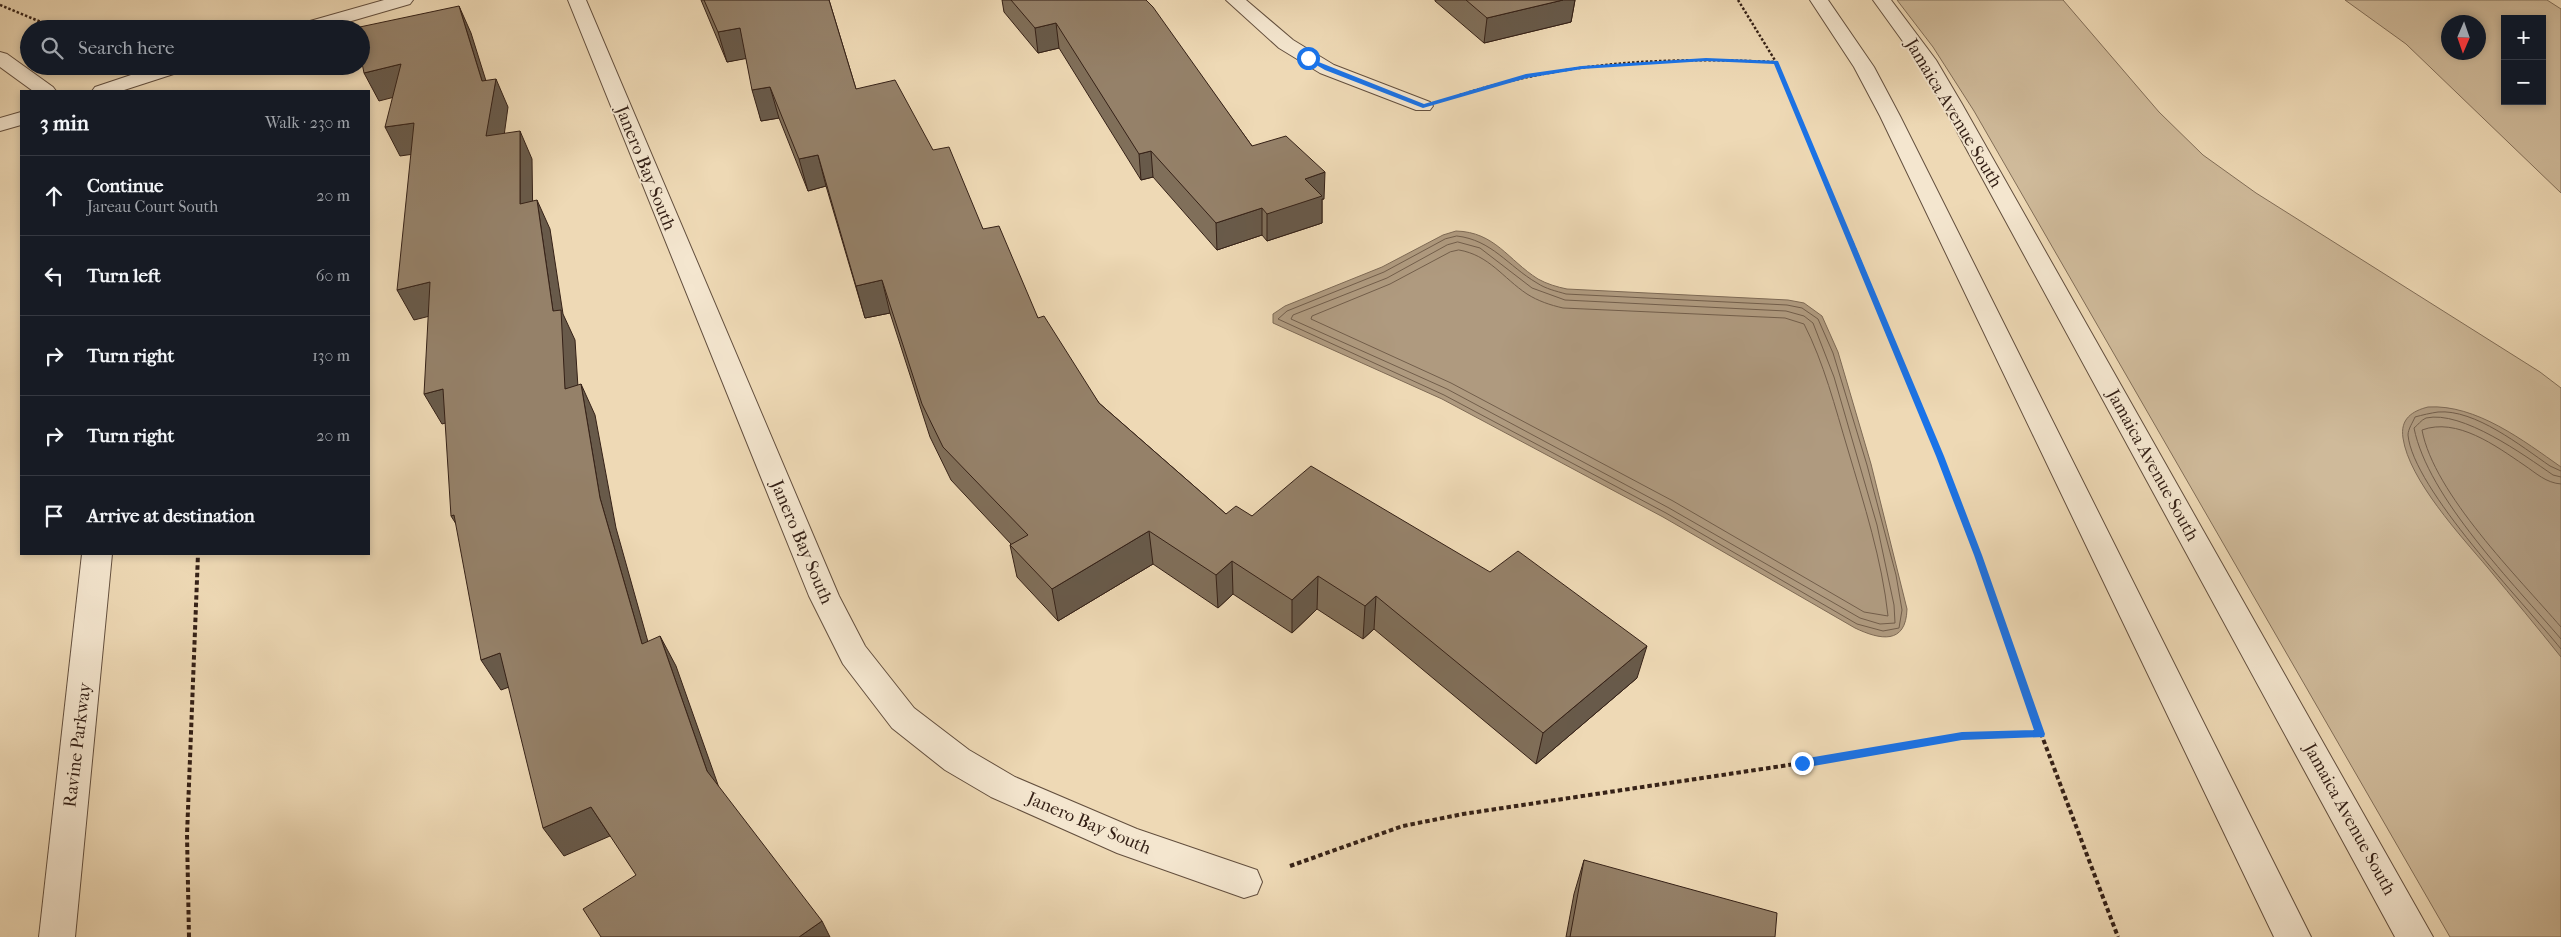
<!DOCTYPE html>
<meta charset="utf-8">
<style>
:root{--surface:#171b24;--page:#20242c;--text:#f1f3f6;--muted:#9ea1a6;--line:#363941}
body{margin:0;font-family:"IM FELL French Canon",serif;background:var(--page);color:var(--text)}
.controls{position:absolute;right:15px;top:15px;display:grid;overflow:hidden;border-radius:0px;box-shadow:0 2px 8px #0003}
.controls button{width:45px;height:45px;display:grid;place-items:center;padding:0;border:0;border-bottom:1px solid var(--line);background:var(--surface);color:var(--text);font:25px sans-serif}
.compass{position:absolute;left:2441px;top:15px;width:45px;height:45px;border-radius:50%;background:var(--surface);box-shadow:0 2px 8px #0003;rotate:182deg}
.stop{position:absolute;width:15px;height:15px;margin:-11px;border:4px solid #1a73e8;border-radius:50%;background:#fff}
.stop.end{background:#1a73e8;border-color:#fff;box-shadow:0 1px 5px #0008}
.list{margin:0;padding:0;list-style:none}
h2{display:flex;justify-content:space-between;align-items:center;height:65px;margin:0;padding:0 20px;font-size:21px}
h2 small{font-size:16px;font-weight:400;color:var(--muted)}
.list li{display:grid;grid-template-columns:32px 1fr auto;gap:15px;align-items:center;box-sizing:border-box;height:80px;padding:0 20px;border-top:1px solid var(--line)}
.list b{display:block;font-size:19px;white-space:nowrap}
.list p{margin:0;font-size:16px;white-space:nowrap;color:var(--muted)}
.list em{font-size:16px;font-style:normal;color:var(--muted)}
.icon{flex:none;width:28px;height:28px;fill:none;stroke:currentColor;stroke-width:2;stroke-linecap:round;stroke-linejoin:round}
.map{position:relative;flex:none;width:2561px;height:937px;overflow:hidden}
.search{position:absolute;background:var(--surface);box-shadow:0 2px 8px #0003;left:20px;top:20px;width:350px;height:55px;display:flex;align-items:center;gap:12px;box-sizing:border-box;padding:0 18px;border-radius:28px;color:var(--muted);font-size:19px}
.panel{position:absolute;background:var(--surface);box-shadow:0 2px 8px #0003;left:20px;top:90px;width:350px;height:465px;border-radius:0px}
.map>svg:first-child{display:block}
.green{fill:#cfba9a;stroke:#826e58;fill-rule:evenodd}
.water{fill:#af9a7f;stroke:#7e6a55}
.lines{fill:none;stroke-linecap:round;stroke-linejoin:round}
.shore{stroke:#725e4b;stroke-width:1}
.minor-casing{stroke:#634f3e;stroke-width:2}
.tertiary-casing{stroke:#634f3e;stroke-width:2}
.path-far2{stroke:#352117;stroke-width:2.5;stroke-dasharray:2.5 2;stroke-linecap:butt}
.path-far1{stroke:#352117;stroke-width:3;stroke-dasharray:4 2.5;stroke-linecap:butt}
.path{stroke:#352117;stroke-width:4;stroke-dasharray:4.5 3;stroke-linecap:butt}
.minor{fill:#f4e6cf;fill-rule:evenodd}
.tertiary{fill:#f4e6cf;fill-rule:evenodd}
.wall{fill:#806f5a;stroke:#352117}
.shaded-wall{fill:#685a4a;stroke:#352117}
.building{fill:#958169;stroke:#352117}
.route{fill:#1a73e8}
.labels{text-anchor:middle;stroke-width:4;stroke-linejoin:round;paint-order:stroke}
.street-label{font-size:18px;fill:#352117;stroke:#f4e6cf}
</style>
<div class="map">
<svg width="2561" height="937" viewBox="0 0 2561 937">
<rect width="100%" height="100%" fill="#eed9b5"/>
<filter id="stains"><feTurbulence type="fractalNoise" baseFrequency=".004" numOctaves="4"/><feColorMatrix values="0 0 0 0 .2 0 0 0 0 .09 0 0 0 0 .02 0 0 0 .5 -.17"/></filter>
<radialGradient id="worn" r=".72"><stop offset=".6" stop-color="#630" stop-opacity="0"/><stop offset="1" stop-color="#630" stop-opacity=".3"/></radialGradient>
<g class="green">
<path d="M1897 0H2063L2159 112 2203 155 2256 193 2540 372 2561 388V937H2450L1974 111 1933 47Z"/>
<path d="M2345 0H2547L2561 9V193L2406 44ZM2505 19H2542V101H2505ZM2448 22H2478V52H2448Z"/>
</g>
<g class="water">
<path d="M1456 231C1495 232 1508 260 1538 279 1547 284 1557 287 1567 289L1788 300 1804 303 1822 316 1838 352 1871 464 1907 609C1906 645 1880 640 1855 628L1663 517 1442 399 1273 323V314L1285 306 1382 267 1443 235Z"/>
<path d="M2428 407C2476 404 2524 441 2561 467V657C2537 627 2513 598 2488 568 2461 536 2409 480 2403 438 2400 419 2412 411 2428 407Z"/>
</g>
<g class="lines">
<g class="shore">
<path d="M1457 236C1492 240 1508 266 1537 283 1546 289 1556 291 1566 294L1787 305 1802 308 1818 319 1833 353 1867 465 1896 575 1902 610 1899 628 1883 631 1857 624 1666 513 1444 395 1278 319 1287 311 1384 272 1445 239Z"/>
<path d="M1458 242 1480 248 1532 288 1565 300 1786 311 1804 316 1813 323 1834 377 1877 525 1894 605 1895 623 1880 624 1860 618 1669 508 1447 389 1291 319 1293 315 1387 278 1447 245Z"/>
<path d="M1459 250C1489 255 1503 278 1527 294 1538 301 1550 305 1563 308L1785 318 1804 324C1824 363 1835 407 1848 450 1864 504 1882 560 1888 616L1864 612 1673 501 1451 383 1311 319 1312 316 1390 284 1450 252Z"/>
<path d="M2561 471 2550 466C2521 446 2475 409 2438 412 2431 413 2422 415 2415 417 2413 422 2408 429 2408 435 2413 489 2524 603 2561 649"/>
<path d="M2561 477 2553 475C2524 455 2462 410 2426 418 2421 420 2418 425 2414 428 2428 498 2514 584 2561 639"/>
<path d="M2561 484C2546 483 2536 473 2524 465 2496 446 2457 417 2422 430 2434 494 2518 577 2561 627"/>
</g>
<g class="minor-casing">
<g id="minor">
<path d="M384 0H413L410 4 324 29H294L296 25Z"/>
<path d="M568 0H586L839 596 865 646 914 708 969 750 1015 777 1137 829 1257 870 1262 882 1257 894 1244 898 1117 853 991 797 945 770 892 728 843 664 809 596Z"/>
<path d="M1226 0H1246L1293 40 1334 65 1430 102 1433 106 1430 110H1416L1320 73 1279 48Z"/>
<path d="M158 66H189L186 70 121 91H92L95 87Z"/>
<path d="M21 112V125L0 131V118Z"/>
</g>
</g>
<g class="tertiary-casing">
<g id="tertiary">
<path d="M1810 0H1828L1874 67 1900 116 2311 937H2274L1880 116 1854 67Z"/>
<path d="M1873 0H1891L1936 60 1962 104 2433 937H2395L1942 104 1917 61Z"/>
<path d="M0 52 7 54 53 87 56 91H33L0 67Z"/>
<path d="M82 554H112L75 937H39Z"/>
</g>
</g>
<g class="path-far2">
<path d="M1738 0 1776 62 1852 243"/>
<path d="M0 5 58 29"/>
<path d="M1460 95C1568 61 1663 57 1775 62"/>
</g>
<path class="path-far1" d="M1852 242 1940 456 1976 550"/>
<g class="path">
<path d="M1976 549 2017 670 2118 937"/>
<path d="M1290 866 1403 826 1463 814 1802 763 1962 736 2041 734"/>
<path d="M189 937 187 835 198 554"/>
</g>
<use href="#minor" class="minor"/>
<use href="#tertiary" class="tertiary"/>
</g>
<g class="wall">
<path d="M701 0H829L856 89 933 150 983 229 1038 318 1099 403 1226 514 1252 516 1637 678 1536 764 1374 629 1363 639 1317 609 1292 633 1233 594 1218 608 1153 564 1058 621 1017 577 1010 545 1011 544 951 480 930 437 890 313 865 318 826 186 808 191 779 118 761 121 746 58 727 62Z"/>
<path d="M1002 0H1146L1252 146 1324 199H1322V223L1267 241 1262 235 1217 250 1153 177 1141 180 1059 48 1038 53 1004 12Z"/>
<path d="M1435 0H1575L1571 22 1484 43 1435 1Z"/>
<path d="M1584 860 1775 937H1566L1574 894Z"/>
</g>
<g class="shaded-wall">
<path d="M1563 0H1575L1571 22 1484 43 1487 18Z"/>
<path d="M459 6 471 33 492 100 496 79 508 107 500 165 486 136 482 81Z"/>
<path d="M1056 23 1059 48 1038 53 1035 28Z"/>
<path d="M740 28 749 58 727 62 718 32Z"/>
<path d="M401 64 414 92 379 101 364 73Z"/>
<path d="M770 87 779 118 761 121 752 90Z"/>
<path d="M414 123 428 152 400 156 385 127Z"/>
<path d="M520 131 532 159 533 233 520 204Z"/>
<path d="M1151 151 1153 177 1141 180 1139 154Z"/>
<path d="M818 155 826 186 808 191 799 159Z"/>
<path d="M1325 172 1324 199H1322V223L1267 241V214L1305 179Z"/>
<path d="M537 200 550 229 563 314 575 340 580 419 565 389 553 311Z"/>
<path d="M1262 208V235L1217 250 1216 223Z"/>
<path d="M882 280 890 313 865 318 856 286Z"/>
<path d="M430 282 446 312 414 320 397 290Z"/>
<path d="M581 384 595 415 616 528 657 674 642 644 600 498Z"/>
<path d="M443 389 460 419 442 424 424 394Z"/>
<path d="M454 515 470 546 451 516Z"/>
<path d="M1149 531 1153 564 1058 621 1052 589Z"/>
<path d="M1232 561 1233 594 1218 608 1216 575Z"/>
<path d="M1318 576 1317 609 1292 633V600Z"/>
<path d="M1376 596 1374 629 1363 639 1365 606Z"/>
<path d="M660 636 676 666 723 799 707 771Z"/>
<path d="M1647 646 1637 678 1536 764 1543 733Z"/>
<path d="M500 653 520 683 501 690 481 660Z"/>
<path d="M591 807 610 836 564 856 543 828Z"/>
<path d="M822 921 830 937H799Z"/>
</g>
<g class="building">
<path d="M704 0H829L856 89 895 80 933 150 949 147 983 229 999 226 1038 318 1044 316 1099 403 1226 514 1236 506 1252 516 1311 466 1490 572 1518 551 1647 646 1543 733 1376 596 1365 606 1318 576 1292 600 1232 561 1216 575 1149 531 1052 589 1010 545 1028 535 943 447 922 404 882 280 856 286 818 155 799 159 770 87 752 90 740 28 718 32Z"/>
<path d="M1011 0H1146L1153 7 1252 146 1286 136 1325 172 1305 179 1322 196 1267 214 1262 208 1216 223 1151 151 1139 154 1056 23 1035 28Z"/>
<path d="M1466 0H1563L1487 18Z"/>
<path d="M459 6 482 81 496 79 486 136 520 131V204L537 200 553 311 561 310 565 389 581 384 600 498 642 644 660 636 707 771 822 921 799 937H601L583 909 636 875 591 807 543 828 500 653 481 660 454 515 451 516 443 389 424 394 430 282 397 290 414 123 385 127 401 64 364 73 361 58V29L355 28Z"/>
<path d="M1584 860 1777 913 1775 937H1570Z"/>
</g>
<path class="route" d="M1306 57 1424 104 1526 74 1582 66 1706 58 1778 61 1944 456 1982 555 2045 734 2044 737 1962 740 1802 768 1797 763 1802 759 1962 732 2034 730 1974 555 1936 456 1774 64 1706 61 1582 69 1527 78 1423 108 1325 70 1306 59Z"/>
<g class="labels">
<g class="street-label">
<text transform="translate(1954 113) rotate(59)" y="6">Jamaica Avenue South</text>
<text transform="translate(646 168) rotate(68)" y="6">Janero Bay South</text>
<text transform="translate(2153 465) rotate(61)" y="6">Jamaica Avenue South</text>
<text transform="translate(802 542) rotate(67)" y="6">Janero Bay South</text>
<text transform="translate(77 745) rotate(-83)" y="6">Ravine Parkway</text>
<text transform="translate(2350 819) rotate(61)" y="6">Jamaica Avenue South</text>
<text transform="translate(1089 823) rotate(23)" y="6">Janero Bay South</text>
</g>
</g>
<rect width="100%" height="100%" filter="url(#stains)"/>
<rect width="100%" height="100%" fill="url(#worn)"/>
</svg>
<div class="controls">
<button>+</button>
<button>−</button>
</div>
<svg class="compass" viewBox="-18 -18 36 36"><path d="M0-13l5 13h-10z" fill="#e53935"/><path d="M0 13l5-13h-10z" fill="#9ea1a6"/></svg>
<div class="stop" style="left:1308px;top:58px"></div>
<div class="stop end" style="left:1802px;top:763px"></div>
<div class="search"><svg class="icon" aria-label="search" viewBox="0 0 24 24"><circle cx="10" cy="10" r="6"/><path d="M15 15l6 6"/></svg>Search here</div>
<section class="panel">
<h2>3 min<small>Walk · 230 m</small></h2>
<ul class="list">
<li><svg class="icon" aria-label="ahead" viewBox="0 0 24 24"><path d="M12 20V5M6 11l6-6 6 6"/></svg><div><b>Continue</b><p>Jareau Court South</p></div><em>20 m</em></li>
<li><svg class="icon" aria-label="left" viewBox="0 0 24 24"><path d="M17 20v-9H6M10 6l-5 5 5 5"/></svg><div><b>Turn left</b></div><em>60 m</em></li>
<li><svg class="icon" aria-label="right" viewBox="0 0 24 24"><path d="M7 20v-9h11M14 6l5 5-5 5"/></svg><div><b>Turn right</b></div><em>130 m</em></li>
<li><svg class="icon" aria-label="right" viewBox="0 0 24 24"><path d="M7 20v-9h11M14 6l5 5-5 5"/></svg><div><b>Turn right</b></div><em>20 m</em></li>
<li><svg class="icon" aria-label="arrive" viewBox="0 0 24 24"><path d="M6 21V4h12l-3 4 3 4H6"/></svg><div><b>Arrive at destination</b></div></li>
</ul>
</section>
</div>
